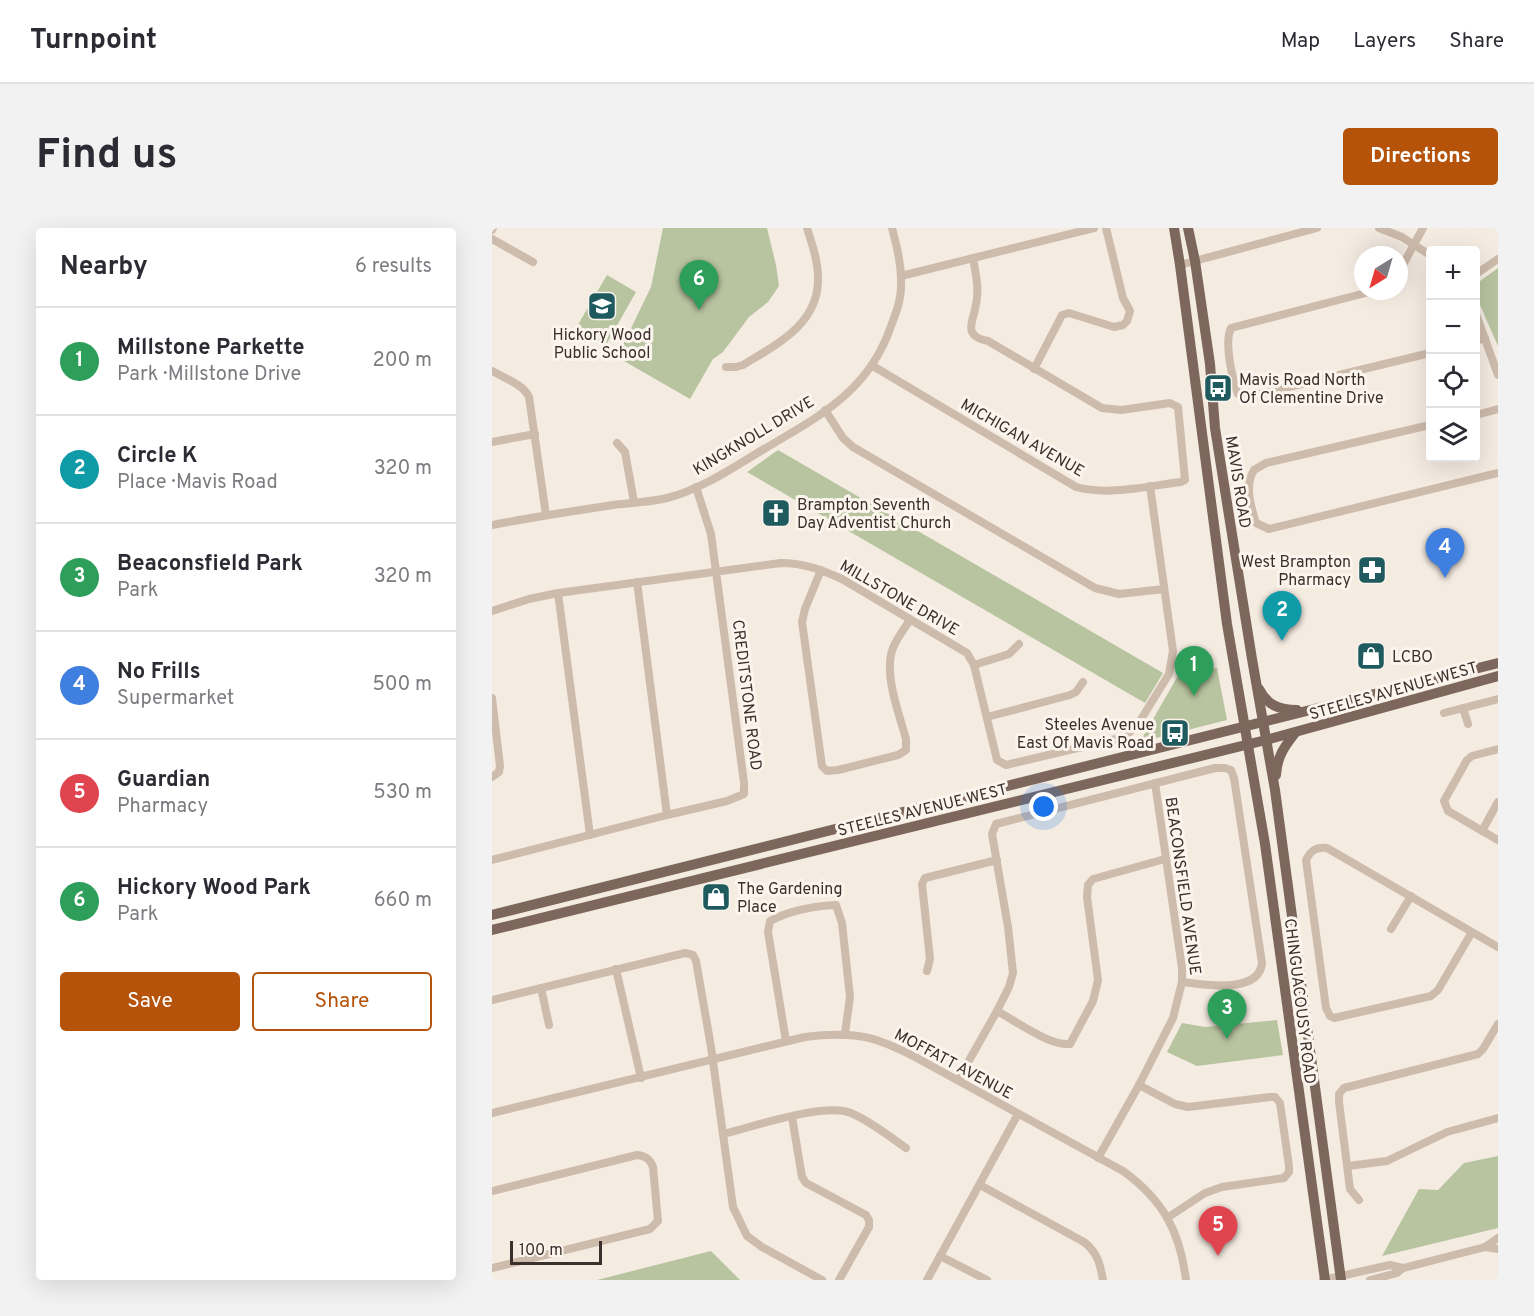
<!DOCTYPE html>
<meta charset="utf-8">
<style>
:root{--surface:#fff;--page:#f2f2f3;--text:#2b2b33;--muted:#7c7c81;--line:#e1e1e2;--accent:#b45309}
body{margin:0;font-family:Overpass,sans-serif;background:var(--page);color:var(--text)}
.controls{position:absolute;right:18px;top:18px;display:grid;overflow:hidden;border-radius:6px;box-shadow:0 6px 24px #0002}
.controls button{width:54px;height:54px;display:grid;place-items:center;padding:0;border:0;border-bottom:2px solid var(--line);background:var(--surface);color:var(--text);font:30px sans-serif}
.compass{position:absolute;left:862px;top:18px;width:54px;height:54px;border-radius:50%;background:var(--surface);box-shadow:0 6px 24px #0002;rotate:217deg}
.scale{position:absolute;left:18px;bottom:15px;width:92px;box-sizing:border-box;padding-left:6px;border:3px solid #3b302b;border-top:0;font-size:16px;line-height:21px;white-space:nowrap;color:#3b302b;-webkit-text-stroke:4px #fbf5ee;paint-order:stroke}
.you{position:absolute;left:552px;top:579px;width:21px;height:21px;margin:-15px;border:4px solid #fff;border-radius:50%;background:#1a73e8;box-shadow:0 0 0 9px #1a73e833}
.badge{display:grid;place-items:center;width:39px;height:39px;border-radius:50%;background:var(--accent);color:#fff;font-size:20px;font-weight:700}
.pin{position:absolute;translate:-50% -50px;filter:drop-shadow(0 2px 3px #0008)}
.pin::after{content:'';position:absolute;top:32px;width:21px;height:18px;background:inherit;clip-path:polygon(0 0,100% 0,50% 100%)}
.list{margin:0;padding:0;list-style:none}
h2{display:flex;justify-content:space-between;align-items:center;height:78px;margin:0;padding:0 24px;font-size:26px}
h2 small{font-size:20px;font-weight:400;color:var(--muted)}
.list li{display:grid;grid-template-columns:39px 1fr auto;gap:18px;align-items:center;box-sizing:border-box;height:108px;padding:0 24px;border-top:2px solid var(--line)}
.list b{display:block;font-size:22px;white-space:nowrap}
.list p{margin:0;font-size:20px;white-space:nowrap;color:var(--muted)}
.list em{font-size:20px;font-style:normal;color:var(--muted)}
.actions{display:flex;gap:12px;padding:18px 24px}
.actions a{flex:1;padding:14px 0;border:2px solid var(--accent);border-radius:6px;text-align:center;font-size:21px;color:var(--accent)}
.actions .main{background:var(--accent);color:#fff}
.icon{flex:none;width:33px;height:33px;fill:none;stroke:currentColor;stroke-width:2;stroke-linecap:round;stroke-linejoin:round}
.map{position:relative;flex:none;width:1006px;height:1052px;overflow:hidden;border-radius:6px}
header{display:flex;align-items:center;gap:36px;box-sizing:border-box;height:84px;padding:0 30px;background:var(--surface);border-bottom:2px solid var(--line)}
header strong{font-size:28px}
nav{display:flex;gap:33px;margin-inline-start:auto;font-size:21px}
.intro{display:flex;align-items:center;justify-content:space-between;box-sizing:border-box;height:144px;padding:0 36px}
h1{margin:0;font-size:42px}
.button{padding:15px 27px;border-radius:6px;background:var(--accent);color:#fff;font-size:21px;font-weight:700}
main{display:flex;gap:36px;padding:0 36px}
aside{flex:1;background:var(--surface);border-radius:6px;box-shadow:0 6px 24px #0002}
.map>svg:first-child{display:block}
.green{fill:#b8c4a0}
.lines{fill:none;stroke-linecap:round;stroke-linejoin:round}
.minor{stroke:#cdbbac;stroke-width:8}
.major{stroke:#7d675c;stroke-width:10}
.labels{text-anchor:middle;stroke-width:6;stroke-linejoin:round;paint-order:stroke}
.poi-label{font-size:16px;fill:#3b302b;stroke:#fbf5ee;text-anchor:start}
.street-label{font-size:16px;fill:#3b302b;stroke:#fbf5ee}
</style>
<header>
<strong>Turnpoint</strong>
<nav><a>Map</a><a>Layers</a><a>Share</a></nav>
</header>
<div class="intro"><h1>Find us</h1><a class="button">Directions</a></div>
<main>
<aside>
<h2>Nearby<small>6 results</small></h2>
<ul class="list">
<li><span class="badge" style="background:#2e9e5b">1</span><div><b>Millstone Parkette</b><p>Park · Millstone Drive</p></div><em>200 m</em></li>
<li><span class="badge" style="background:#0f9aa8">2</span><div><b>Circle K</b><p>Place · Mavis Road</p></div><em>320 m</em></li>
<li><span class="badge" style="background:#2e9e5b">3</span><div><b>Beaconsfield Park</b><p>Park</p></div><em>320 m</em></li>
<li><span class="badge" style="background:#3f7fe0">4</span><div><b>No Frills</b><p>Supermarket</p></div><em>500 m</em></li>
<li><span class="badge" style="background:#e0444e">5</span><div><b>Guardian</b><p>Pharmacy</p></div><em>530 m</em></li>
<li><span class="badge" style="background:#2e9e5b">6</span><div><b>Hickory Wood Park</b><p>Park</p></div><em>660 m</em></li>
</ul>
<div class="actions"><a class="main">Save</a><a>Share</a></div>
</aside>
<div class="map">
<svg width="1006" height="1052" viewBox="0 0 1006 1052">
<rect width="100%" height="100%" fill="#f4ebe1"/>
<g class="green">
<path d="M171 0H275L284 37 287 58 276 74 257 89 231 124 221 131 198 171 125 129 159 59Z"/>
<path d="M1006 40V118L984 68V56Z"/>
<path d="M115 47 144 64 114 117 84 100Z"/>
<path d="M286 222 671 445 653 475 255 244Z"/>
<path d="M725 440 735 492 648 514 688 444Z"/>
<path d="M785 792 791 827 705 838 675 824 690 795 713 799Z"/>
<path d="M1006 928V1000L890 1028 927 961 946 962 972 935Z"/>
<path d="M219 1023 248 1052H105Z"/>
</g>
<g class="lines">
<g class="minor">
<path d="M887 0 910 9 938 27"/>
<path d="M0 2 1 0"/>
<path d="M0 11 41 34"/>
<path d="M688 37 825 0"/>
<path d="M907 44 931 0"/>
<path d="M984 46 1006 31"/>
<path d="M409 48 602 0"/>
<path d="M881 63 739 100C732 113 740 151 746 166L752 169 760 168 938 125"/>
<path d="M984 86 1006 147"/>
<path d="M984 113 993 110"/>
<path d="M381 138 584 259C617 268 655 258 689 254L693 252 686 179 678 175 629 182 610 180 496 113C490 112 483 110 480 104 477 97 482 88 483 81 488 63 484 47 481 30"/>
<path d="M234 139H244L251 137C285 116 327 96 326 50 326 33 320 16 315 0"/>
<path d="M542 141 570 87 577 85 622 99 631 97 635 93 638 83 631 70 614 0"/>
<path d="M0 143C12 150 31 156 37 169L54 287"/>
<path d="M333 182 351 210 361 219 603 360 627 366 672 361"/>
<path d="M984 187 1006 181"/>
<path d="M938 197 774 235 762 242C752 258 759 279 764 295L777 301 1006 245"/>
<path d="M0 214 43 206"/>
<path d="M125 215 133 224 142 274"/>
<path d="M0 297C40 289 81 283 121 277 139 275 158 274 175 270 210 261 242 239 272 221 328 188 377 163 399 98 404 85 409 72 409 58 410 39 405 19 400 0"/>
<path d="M329 342 313 381 310 394 330 538 335 543 346 542 406 527 414 522V511C407 485 391 445 401 420 405 410 412 401 418 392"/>
<path d="M145 354 175 587"/>
<path d="M66 365 98 607"/>
<path d="M0 383 37 371 66 365 289 335C312 335 330 342 350 351L475 425 482 437 505 532 514 537 624 511 636 506 648 493 677 446 681 423 658 258"/>
<path d="M482 437 517 426 527 416"/>
<path d="M0 470 8 538 7 544 0 549"/>
<path d="M971 480 976 496"/>
<path d="M952 485 1006 471"/>
<path d="M495 489 578 467 584 464 591 454"/>
<path d="M1006 521 980 528 975 532 952 573 956 583 1006 612"/>
<path d="M990 603 1006 574"/>
<path d="M0 632 175 587 235 573 252 566V555L219 306 204 259"/>
<path d="M899 701 919 668"/>
<path d="M980 704 946 762 939 768 842 790 838 788 834 780 814 632C819 622 824 619 835 620L1006 719"/>
<path d="M124 741 149 850"/>
<path d="M435 743 438 731 430 656 433 650 505 632"/>
<path d="M49 760 57 797"/>
<path d="M0 772 193 725 201 727 204 733 219 819 241 979 255 1008 270 1019 330 1052"/>
<path d="M505 783C524 793 557 818 578 816L601 773 606 752 595 669 596 657 601 651 673 631"/>
<path d="M294 813 276 704 278 693C297 683 322 678 344 677L350 695 358 769 353 805"/>
<path d="M466 852 505 783 517 759 521 745 516 699 500 606 504 596 723 540H733L739 542 742 550 770 735C767 766 713 757 690 754"/>
<path d="M647 857 683 876 696 879 778 869H783L788 875 797 938V944L792 950 730 959 713 965 675 990"/>
<path d="M0 885 313 809C368 802 389 810 436 836L631 943C671 972 688 1003 694 1052"/>
<path d="M300 889 310 949 314 955 374 987 377 992V999L347 1052"/>
<path d="M231 906C261 899 332 874 359 885 378 893 397 908 414 920"/>
<path d="M606 930 647 857 681 790 690 754V740L663 555"/>
<path d="M856 938 895 933 955 904 1006 890"/>
<path d="M488 957 592 1014C606 1025 608 1036 611 1052"/>
<path d="M0 963 145 927C154 928 158 931 161 939L166 993 158 1001 0 1040"/>
<path d="M867 972 858 961 847 874V866L852 860 986 826 991 821 1006 796"/>
<path d="M993 1019 1006 1021"/>
<path d="M448 1028 495 1052"/>
<path d="M435 1052 526 886"/>
<path d="M831 1052 898 1037 911 1040"/>
<path d="M878 1052 905 1045 911 1040 993 1019 1006 1010"/>
</g>
<g class="major">
<path d="M682 0 688 37 735 396 773 616 833 1052"/>
<path d="M696 0 703 33 718 136 723 200 760 431 783 562 849 1052"/>
<path d="M767 461C775 477 787 482 805 482"/>
<path d="M784 547C785 529 792 519 803 505"/>
<path d="M0 687 1006 435"/>
<path d="M0 702 774 512 1006 448"/>
</g>
</g>
<defs>
<g id="school-square" transform="scale(1.5)"><rect x="-9" y="-9" width="18" height="18" rx="4" fill="#1f5a5e" stroke="#fbf5ee"/><path d="M0-5L7-2L0 1L-7-2ZM-4 1L0 2.5L4 1V4Q0 6-4 4Z" fill="#fff"/></g>
<g id="bus-square" transform="scale(1.5)"><rect x="-9" y="-9" width="18" height="18" rx="4" fill="#1f5a5e" stroke="#fbf5ee"/><path d="M-5-6H5V4H4V6H2V4H-2V6H-4V4H-5ZM-3.5-4V0h7V-4ZM-3.5 1.2v1.5H-2V1.2ZM2 1.2v1.5H3.5V1.2Z" fill="#fff"/></g>
<g id="church-square" transform="scale(1.5)"><rect x="-9" y="-9" width="18" height="18" rx="4" fill="#1f5a5e" stroke="#fbf5ee"/><path d="M-1.2-6h2.4v3.5h3.3v2.4h-3.3V6h-2.4V-.1h-3.3v-2.4h3.3Z" fill="#fff"/></g>
<g id="pharmacy-square" transform="scale(1.5)"><rect x="-9" y="-9" width="18" height="18" rx="4" fill="#1f5a5e" stroke="#fbf5ee"/><path d="M-2-6h4v4h4v4h-4v4h-4v-4h-4v-4h4Z" fill="#fff"/></g>
<g id="shop-square" transform="scale(1.5)"><rect x="-9" y="-9" width="18" height="18" rx="4" fill="#1f5a5e" stroke="#fbf5ee"/><path d="M-5-2.5h2.3a2.7 3.5 0 0 1 5.4 0H5L5.5 6h-11ZM-1.5-2.5h3a1.5 2.3 0 0 0-3 0Z" fill="#fff"/></g>
</defs>
<g fill-rule="evenodd">
<use href="#school-square" x="110" y="78"/>
<use href="#bus-square" x="726" y="160"/>
<use href="#church-square" x="284" y="285"/>
<use href="#pharmacy-square" x="880" y="342"/>
<use href="#shop-square" x="879" y="428"/>
<use href="#bus-square" x="683" y="505"/>
<use href="#shop-square" x="224" y="669"/>
</g>
<g class="labels">
<g class="poi-label">
<text x="110" y="112" text-anchor="middle">Hickory Wood<tspan x="110" dy="18">Public School</tspan></text>
<text x="747" y="157">Mavis Road North<tspan x="747" dy="18">Of Clementine Drive</tspan></text>
<text x="305" y="282">Brampton Seventh<tspan x="305" dy="18">Day Adventist Church</tspan></text>
<text x="859" y="339" text-anchor="end">West Brampton<tspan x="859" dy="18">Pharmacy</tspan></text>
<text x="900" y="434">LCBO</text>
<text x="662" y="502" text-anchor="end">Steeles Avenue<tspan x="662" dy="18">East Of Mavis Road</tspan></text>
<text x="245" y="666">The Gardening<tspan x="245" dy="18">Place</tspan></text>
</g>
<g class="street-label">
<text transform="translate(261 207) rotate(-31)" y="6">KINGKNOLL DRIVE</text>
<text transform="translate(531 209) rotate(30)" y="6">MICHIGAN AVENUE</text>
<text transform="translate(747 254) rotate(81)" y="6">MAVIS ROAD</text>
<text transform="translate(408 369) rotate(30)" y="6">MILLSTONE DRIVE</text>
<text transform="translate(901 462) rotate(-16)" y="6">STEELES AVENUE WEST</text>
<text transform="translate(256 467) rotate(83)" y="6">CREDITSTONE ROAD</text>
<text transform="translate(430 581) rotate(-14)" y="6">STEELES AVENUE WEST</text>
<text transform="translate(692 658) rotate(82)" y="6">BEACONSFIELD AVENUE</text>
<text transform="translate(809 773) rotate(83)" y="6">CHINGUACOUSY ROAD</text>
<text transform="translate(462 835) rotate(28)" y="6">MOFFATT AVENUE</text>
</g>
</g>
</svg>
<div class="controls">
<button>+</button>
<button>−</button>
<button><svg class="icon" aria-label="locate" viewBox="0 0 24 24"><circle cx="12" cy="12" r="6"/><path d="M12 2v4M12 18v4M2 12h4M18 12h4"/></svg></button>
<button><svg class="icon" aria-label="layers" viewBox="0 0 24 24"><path d="M12 4l9 5-9 5-9-5zM3 14l9 5 9-5"/></svg></button>
</div>
<svg class="compass" viewBox="-18 -18 36 36"><path d="M0-13l5 13h-10z" fill="#e53935"/><path d="M0 13l5-13h-10z" fill="#7c7c81"/></svg>
<div class="scale">100 m</div>
<div class="you"></div>
<div class="pin badge" style="left:702px;top:468px;background:#2e9e5b">1</div>
<div class="pin badge" style="left:790px;top:413px;background:#0f9aa8">2</div>
<div class="pin badge" style="left:735px;top:811px;background:#2e9e5b">3</div>
<div class="pin badge" style="left:953px;top:350px;background:#3f7fe0">4</div>
<div class="pin badge" style="left:726px;top:1028px;background:#e0444e">5</div>
<div class="pin badge" style="left:207px;top:82px;background:#2e9e5b">6</div>
</div>
</main>
